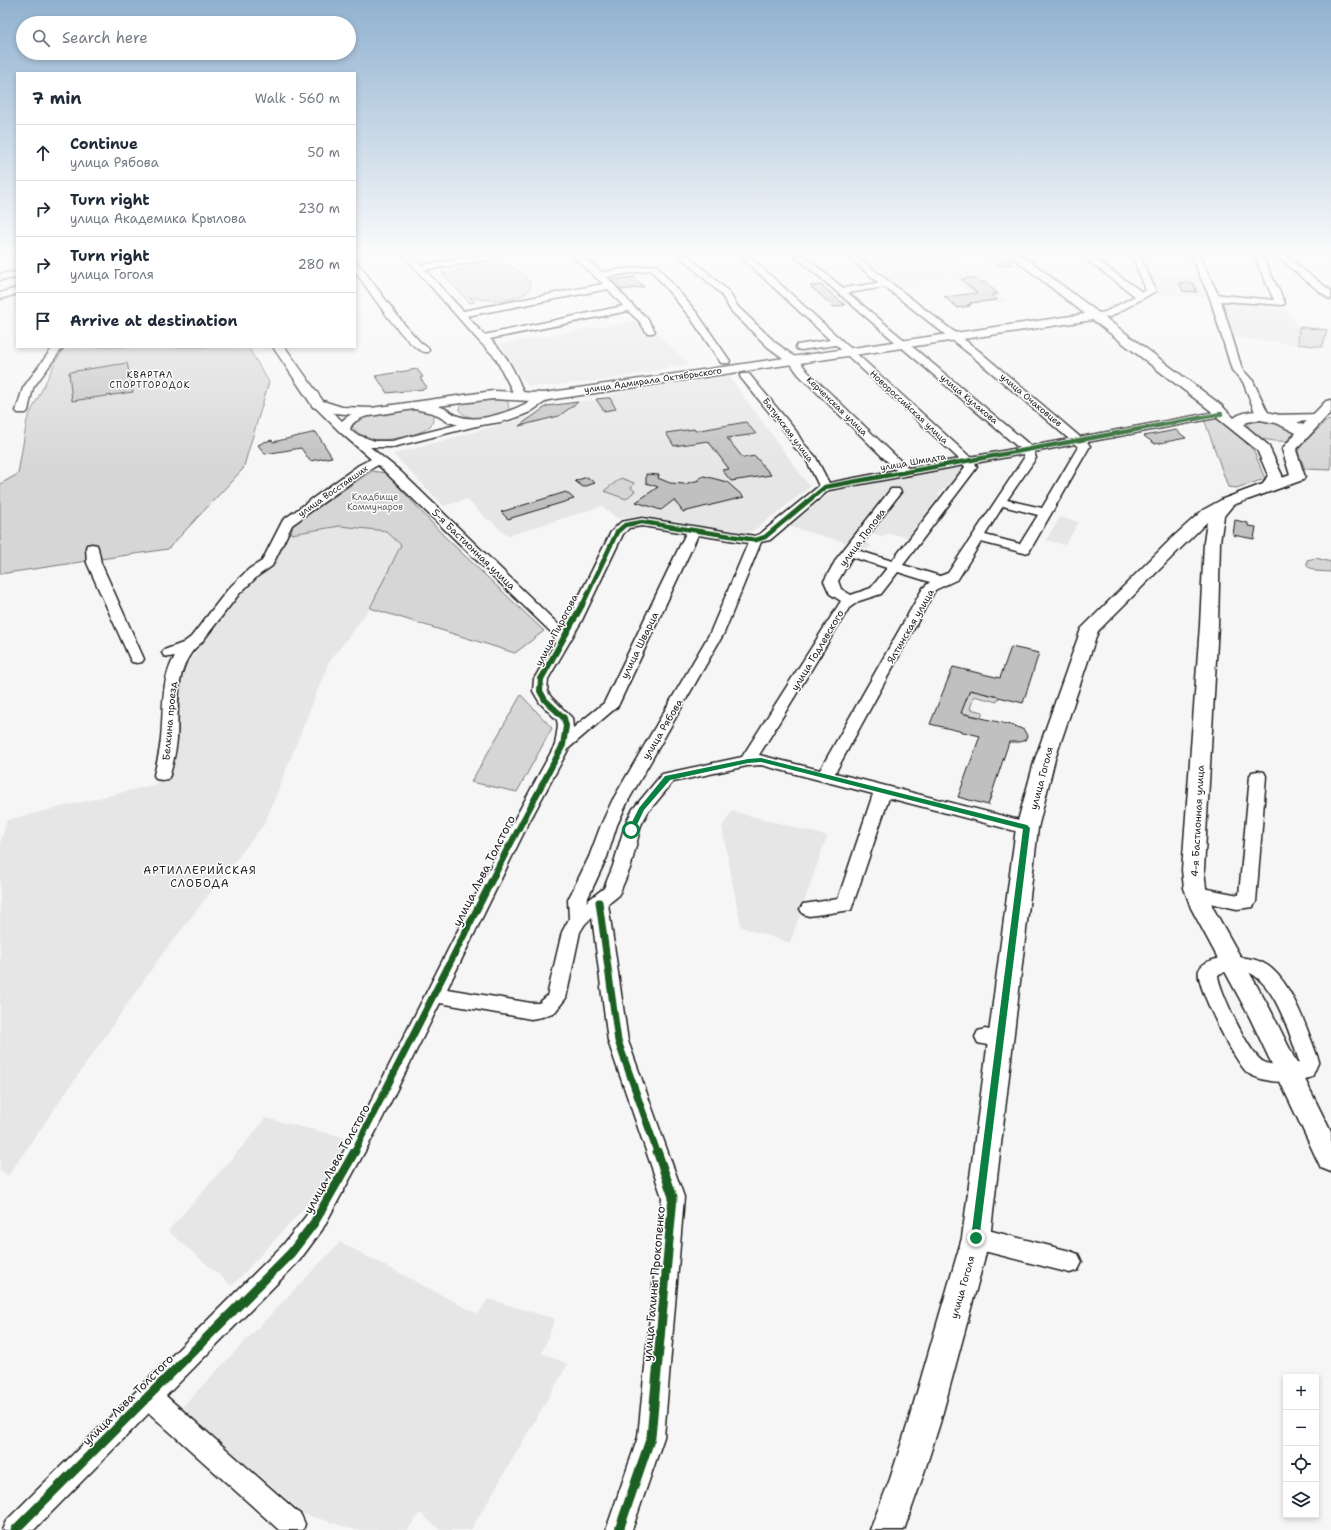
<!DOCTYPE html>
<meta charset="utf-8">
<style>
:root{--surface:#fff;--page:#f2f2f3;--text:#1f2937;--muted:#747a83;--line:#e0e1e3}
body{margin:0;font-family:"Shantell Sans",sans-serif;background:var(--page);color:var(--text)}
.controls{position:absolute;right:12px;bottom:12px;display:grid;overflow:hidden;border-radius:0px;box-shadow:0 2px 6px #0003}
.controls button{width:36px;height:36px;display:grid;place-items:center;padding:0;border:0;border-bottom:1px solid var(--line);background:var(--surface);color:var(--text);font:20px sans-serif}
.stop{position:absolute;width:12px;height:12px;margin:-9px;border:3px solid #0b8043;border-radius:50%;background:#fff}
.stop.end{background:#0b8043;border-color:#fff;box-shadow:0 1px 4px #0008}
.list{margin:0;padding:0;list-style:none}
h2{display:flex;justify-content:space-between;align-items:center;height:52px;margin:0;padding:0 16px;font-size:17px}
h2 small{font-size:13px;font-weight:400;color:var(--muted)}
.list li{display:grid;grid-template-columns:26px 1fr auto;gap:12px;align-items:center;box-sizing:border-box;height:56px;padding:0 16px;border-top:1px solid var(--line)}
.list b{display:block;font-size:15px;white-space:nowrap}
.list p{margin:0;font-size:13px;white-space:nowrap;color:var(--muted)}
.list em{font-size:13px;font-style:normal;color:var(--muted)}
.icon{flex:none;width:22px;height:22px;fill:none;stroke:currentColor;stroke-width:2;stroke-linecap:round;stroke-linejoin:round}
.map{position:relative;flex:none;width:1331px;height:1530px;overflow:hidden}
.search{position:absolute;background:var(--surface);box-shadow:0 2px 6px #0003;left:16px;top:16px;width:340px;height:44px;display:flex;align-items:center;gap:10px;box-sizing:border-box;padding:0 14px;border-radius:22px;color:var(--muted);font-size:15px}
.panel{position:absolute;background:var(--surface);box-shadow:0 2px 6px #0003;left:16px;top:72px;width:340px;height:276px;border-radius:0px}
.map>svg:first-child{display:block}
.built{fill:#e6e6e6}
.green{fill:#d6d6d6;stroke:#797979}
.building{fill:#c0c0c0;stroke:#1c1c1c}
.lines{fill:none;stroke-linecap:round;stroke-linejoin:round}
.minor-casing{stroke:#1c1c1c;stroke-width:3}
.major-casing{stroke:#1c1c1c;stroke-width:3}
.minor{fill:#fff;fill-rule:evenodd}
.major{fill:#fff;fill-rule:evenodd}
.cycleway-far3-casing{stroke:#fff;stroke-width:6}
.cycleway-far2-casing{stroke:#fff;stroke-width:8}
.cycleway-far1-casing{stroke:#fff;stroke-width:10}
.cycleway-casing{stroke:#fff;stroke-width:12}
.cycleway-far3{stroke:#1b5e20;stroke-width:4.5}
.cycleway-far2{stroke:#1b5e20;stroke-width:6}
.cycleway-far1{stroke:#1b5e20;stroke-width:7}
.cycleway{stroke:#1b5e20;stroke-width:9}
.route{fill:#0b8043}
.labels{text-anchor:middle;stroke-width:3;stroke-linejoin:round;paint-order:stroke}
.far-neighbourhood-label{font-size:9px;letter-spacing:1px;fill:#1c1c1c;stroke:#fff}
.far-street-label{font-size:9px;fill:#1c1c1c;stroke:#fff}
.far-park-label{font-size:9px;fill:#5d5d5d;stroke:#fff}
.street-label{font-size:10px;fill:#1c1c1c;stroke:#fff}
.neighbourhood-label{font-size:11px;letter-spacing:1px;fill:#1c1c1c;stroke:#fff}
.near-street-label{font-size:12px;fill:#1c1c1c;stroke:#fff}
</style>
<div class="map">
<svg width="1331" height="1530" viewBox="0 0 1331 1530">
<rect width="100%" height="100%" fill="#f6f6f6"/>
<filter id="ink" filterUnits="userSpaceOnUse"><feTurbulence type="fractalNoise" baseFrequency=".025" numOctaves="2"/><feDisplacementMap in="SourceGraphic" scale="8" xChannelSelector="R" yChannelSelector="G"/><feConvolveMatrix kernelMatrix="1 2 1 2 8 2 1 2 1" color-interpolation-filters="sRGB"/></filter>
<g filter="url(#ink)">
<g class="built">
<path d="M901 256H955L971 269 944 272 950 278 923 281 926 285 899 286 869 261Z"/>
<path d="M972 270 1009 301 982 304 947 273Z"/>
<path d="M1149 273 1196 275 1206 297 1157 295Z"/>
<path d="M1233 302 1274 305 1287 310 1297 325 1329 329 1326 348 1233 337 1222 306Z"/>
<path d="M643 319 689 364 614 379 547 386H527L500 344Z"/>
<path d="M729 376 810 487 753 531 741 533 637 516 618 519 602 506 507 536 490 520H488L467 499 444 506 393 454 543 413 539 411 547 406 598 399 626 391 627 388Z"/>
<path d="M954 467 964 469 947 490 943 489 938 495 943 497 911 538 893 534H887L884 537 873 534 865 542 872 545 868 549 788 526 834 490Z"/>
<path d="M1060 517 1079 522 1065 545 1046 540Z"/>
<path d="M340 526 386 531 401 545 370 608 328 664 265 823 160 957 8 1176 0 1170V843L7 820 157 784 169 676 183 670 238 594 271 567 291 534Z"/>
<path d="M732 811 827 836 790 943 741 927 722 827Z"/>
<path d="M265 1118 347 1138 316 1195 232 1286 168 1231 254 1133Z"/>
<path d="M340 1242 478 1314 488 1299 555 1319 542 1353 568 1364 471 1530H440L420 1513 408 1530H356L304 1514 197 1421 180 1409Z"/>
</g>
<g class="green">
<path d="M484 264C508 263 513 265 530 282V289C519 304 486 301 470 297L475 302 470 303 442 273H447L450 276C458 266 472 265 484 264Z"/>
<path d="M1299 327 1327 330 1322 347 1298 344Z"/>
<path d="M65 347H248L269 382 243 469 168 549 0 574V484L18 474 27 420 55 363Z"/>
<path d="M490 398 504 399 508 402 509 410C496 417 470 424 459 410L460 405 465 402Z"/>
<path d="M417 409 430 411 433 416C433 419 433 423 431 425 423 436 383 442 370 439 363 438 357 432 352 427 353 423 355 420 360 418 373 412 402 410 417 409Z"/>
<path d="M1207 418H1217L1236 433 1254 451 1265 479 1236 488 1228 487 1204 419Z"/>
<path d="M1258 420 1273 421 1295 431 1287 441C1276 442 1246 440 1248 423Z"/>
<path d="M1328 420 1331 421V470L1305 469 1298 452 1300 446Z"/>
<path d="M372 471 386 473 443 535 544 631 515 653 370 608 401 545 386 531 340 526 291 534 293 524Z"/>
<path d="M621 478 634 483 631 488 635 491 626 499 604 491Z"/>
<path d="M1316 558 1331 562V572L1315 571 1307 566V560Z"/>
<path d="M970 690 999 697 997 702 974 696 970 709 983 712 981 717 961 713Z"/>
<path d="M521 695 552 728 517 792 471 782Z"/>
</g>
<g class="building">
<path d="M987 256H1004L1014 264 1000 266Z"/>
<path d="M634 277 644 287 621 290 612 280Z"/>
<path d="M974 278 980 283 985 282 998 294 991 295 997 300 970 303 972 304 967 305 970 306 958 308 944 297 977 293 961 279Z"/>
<path d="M1179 283H1193L1197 292 1183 291Z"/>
<path d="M821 285 845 305 834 307 810 286Z"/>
<path d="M127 363 133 392 72 401 69 372Z"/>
<path d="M417 369 423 377 420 378 427 387 424 389 387 393 376 376Z"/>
<path d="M606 398H610L616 409 604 411 596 399Z"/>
<path d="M578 402 559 416 519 426 547 406Z"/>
<path d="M746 422 756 434 727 438 743 458 755 456 771 475 731 481 722 470 729 469 708 441 674 446 666 433 694 429 695 431Z"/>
<path d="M1176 430 1186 438 1155 444 1144 436Z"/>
<path d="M316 432 332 457 310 461 301 448 265 454 258 445 264 442 272 440 273 442Z"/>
<path d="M646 474 659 475 658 478 670 483 685 484 699 480V478L704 476 727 482 744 497 683 512 674 500 661 510 636 502 658 487 646 483Z"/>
<path d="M587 477 595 483 583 487 575 481Z"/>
<path d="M566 492 574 499 508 519 501 512Z"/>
<path d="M1235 520 1248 523V526L1256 527 1254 539 1233 535Z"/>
<path d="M1011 647 1039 653 1023 703 970 690 961 713 1015 726 1024 730 1027 736 1025 740 1020 742H1009L988 805 958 797 980 736 930 724 953 667 1000 678Z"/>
</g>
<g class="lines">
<g class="minor-casing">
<g id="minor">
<path d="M404 256H412L421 265 479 256H497L496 258 493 259 425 270 463 311 603 284 572 256H581L602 272 656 265 697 313 730 361 729 363H721L690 317 651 270 607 277 633 306 646 317 655 331 653 333H647L639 321 628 311 490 339C507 354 517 376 525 396L524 398H516L495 357 478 340ZM608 289 623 306 484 335 467 316Z"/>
<path d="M680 256H689L728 291 738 307 776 343 799 360 807 371 908 468 959 459 836 345 801 350 797 349 796 347 797 345 830 340 740 256H749L970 457 1019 448 795 256H804L843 288 879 283 847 256H856L979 351 1080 437 1221 411 1227 414 1221 417 1087 442 1090 446 1029 552 1024 553 981 542 958 579 935 590 835 773 1027 822 1033 824 1035 828 1033 832 1027 834 889 798 851 910 809 916 803 914 800 909 803 904 838 899 873 794 761 765 747 766 673 782 648 812 641 825 631 866 620 892 617 897 608 904 628 1041 684 1197 664 1437 632 1530H606L638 1437 662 1197 608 1041 592 917 585 924 580 932 566 998 555 1012 542 1017 531 1019 440 1003 376 1131 322 1230 299 1261 166 1396 301 1515 305 1524 303 1530H279L149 1413 34 1530H2L6 1521 283 1245 306 1216 319 1195 362 1119 512 824 555 745 558 726 557 720 540 703 533 691 534 679 555 643 553 634 378 465 367 471 292 525 272 566 259 575 239 594 201 643C173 664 179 707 177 739 176 751 173 763 170 775L168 779 162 780 156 779 154 775C157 763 160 751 161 738 164 711 160 681 175 656L169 657 164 656 162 653 164 650 183 643 191 637 229 588 249 569 262 561 283 520 359 465 371 459 340 432 314 406 313 404 314 402H322L342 421C349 414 364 407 374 410L376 412 374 414C365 417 353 419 350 429L355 434 375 441H392L484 418 488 419 490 421 488 423 393 447H370L400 471 563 629 611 532 621 522 642 518 755 536 760 534 819 486 806 459 794 447 787 434 741 378 740 376 741 374H749L796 431 803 443 815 456 829 483 896 470 799 375 791 364 768 347 731 311 721 294ZM885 287 971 355 1069 439 1031 446 848 293ZM1075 444 1078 447 1042 508 1007 500 1036 458 1034 452ZM1023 454 1024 458 948 573 940 576 903 565 975 470 977 467 975 463ZM964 465 965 467 892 561 857 550 901 492 899 489H891L837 558 824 581 830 594 841 601 742 757 662 774 633 809 625 825 613 866 604 888 586 902 607 857 617 825 628 801 724 633 761 542 770 540 829 490ZM1003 506 1038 515 1020 544 985 535ZM642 526 686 533 604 703 573 728 572 718 551 697 547 691 548 679 581 622 623 534 629 528ZM698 535 748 543 710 633 612 801 601 825 589 857 568 900 569 919 562 932 547 996 539 1003H531L447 989 528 824 569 748 618 706ZM852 557 887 568 871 588 851 595 841 589 838 581ZM898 572 930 582 923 588 820 770 759 755 849 608 859 601 881 594Z"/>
<path d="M1082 256H1091L1142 292 1146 290 1132 256H1140L1156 291 1110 317 1092 318 1090 316 1092 314 1105 312 1135 296Z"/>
<path d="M1191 256H1199L1218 294 1222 295 1274 300 1254 256H1262L1285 303 1283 305 1221 301 1242 369 1253 381 1269 415 1323 414 1325 416 1323 418C1304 423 1279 424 1261 419L1255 412 1243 382 1232 370 1210 298Z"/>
<path d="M1276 256H1285L1331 291V299L1328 298Z"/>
<path d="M355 262 358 263 403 323 421 343 428 348 429 350 428 352C411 356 366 286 355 271Z"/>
<path d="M17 288V294L0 299V293Z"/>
<path d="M53 347H63L33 388 28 411 26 413H18L16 411 23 388Z"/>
<path d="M92 544 97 545 98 548 101 563 144 659 142 662 137 663 132 662 130 659 87 563 86 548 87 545Z"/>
<path d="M1258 771 1264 772 1266 776 1256 902 1253 907 1237 909 1191 899 1188 894 1191 889 1197 887 1239 895 1250 776 1252 772Z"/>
<path d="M1232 957C1246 957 1261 959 1272 969 1294 988 1309 1034 1319 1061L1312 1077C1293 1084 1267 1084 1249 1074 1237 1067 1194 983 1199 970 1204 959 1222 958 1232 957ZM1232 971C1238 971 1245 971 1250 973 1276 986 1290 1035 1299 1061L1298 1063C1288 1064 1274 1067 1264 1062 1249 1055 1224 998 1219 981L1218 975 1221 973Z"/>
<path d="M985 1029 1008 1034 1011 1040 1008 1046 1001 1048 978 1043 975 1037 978 1031Z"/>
<path d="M976 1227 1070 1251 1078 1254 1082 1262 1078 1270 1070 1273 976 1249 968 1245 965 1238 968 1231Z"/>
</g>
</g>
<g class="major-casing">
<g id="major">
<path d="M1011 256H1023L1221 405 1234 418C1253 404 1285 415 1303 425L1326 401 1331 400V412L1296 450 1305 477 1303 480 1233 505 1224 516 1220 542 1218 625 1204 870 1206 888 1213 908 1270 1009 1331 1132V1172L1321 1168 1250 1018 1191 908 1184 888 1182 870 1200 625 1204 542 1207 522 1098 631 1055 759 1038 828 990 1238 940 1423 922 1479 904 1530H870L890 1479 908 1423 962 1238 1016 828 1035 759 1081 629 1174 536 1203 510 1223 499 1263 484 1268 475 1257 450 1216 417 1211 411 1093 320 548 400 530 412 518 417 501 422 475 426H463L448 422 433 413 414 409 370 416 334 413 313 407 273 347H285L323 401 342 407 371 408 493 391 544 393 1085 314ZM493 399 531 401C512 411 479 424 458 416 451 413 446 408 438 406ZM1260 420 1276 423 1296 433 1282 449 1290 475 1282 478V475L1268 445 1244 425 1247 422Z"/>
<path d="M17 272V278L0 280V274Z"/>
</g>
</g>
<use href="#minor" class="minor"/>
<use href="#major" class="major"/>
<g class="cycleway-far3-casing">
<path id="cycleway-far3" d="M582 606 617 532 625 525 642 522 756 540 765 537 825 487 1221 414"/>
</g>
<g class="cycleway-far2-casing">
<path id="cycleway-far2" d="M508 849 563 745 566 726 564 718 545 700 540 691 541 679 582 605"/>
</g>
<g class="cycleway-far1-casing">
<g id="cycleway-far1">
<path d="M599 902 618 1041 657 1152"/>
<path d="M354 1152 508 848"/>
</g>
</g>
<g class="cycleway-casing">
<g id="cycleway">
<path d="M15 1530 291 1253 314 1223 355 1151"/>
<path d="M619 1530 651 1437 673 1197 657 1151"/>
</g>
</g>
<use href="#cycleway-far3" class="cycleway-far3"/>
<use href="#cycleway-far2" class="cycleway-far2"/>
<use href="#cycleway-far1" class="cycleway-far1"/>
<use href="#cycleway" class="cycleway"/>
</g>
</g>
<linearGradient id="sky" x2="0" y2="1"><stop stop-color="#90b1d0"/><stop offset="0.54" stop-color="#fbfbfb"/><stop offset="1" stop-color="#fbfbfb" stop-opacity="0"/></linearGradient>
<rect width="1331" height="470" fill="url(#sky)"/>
<path class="route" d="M761 758 1027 825 1030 828 979 1241 976 1243 972 1241 971 1238 1023 829 761 762 748 763 670 780 644 810 634 831 631 832 628 830 639 808 665 776 748 759Z"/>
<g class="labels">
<g class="far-neighbourhood-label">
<text x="150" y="378">КВАРТАЛ<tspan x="150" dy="10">СПОРТГОРОДОК</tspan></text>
</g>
<g class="far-street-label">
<text transform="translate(653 380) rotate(-8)" y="3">улица Адмирала Октябрьского</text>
<text transform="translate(969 399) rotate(40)" y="3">улица Кулакова</text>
<text transform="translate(1031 400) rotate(40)" y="3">улица Очаковцев</text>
<text transform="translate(837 406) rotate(44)" y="3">Керченская улица</text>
<text transform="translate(909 407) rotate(43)" y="3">Новороссийская улица</text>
<text transform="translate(788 430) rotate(53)" y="3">Батумская улица</text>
<text transform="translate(913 462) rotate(-10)" y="3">улица Шмидта</text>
<text transform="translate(333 491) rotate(-35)" y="3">улица Восставших</text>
</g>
<g class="far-park-label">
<text x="375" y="500">Кладбище<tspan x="375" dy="10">Коммунаров</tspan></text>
</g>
<g class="street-label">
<text transform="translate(862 537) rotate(-53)" y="4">улица Попова</text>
<text transform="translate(474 549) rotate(44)" y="4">5-я Бастионная улица</text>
<text transform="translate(910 626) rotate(-60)" y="4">Ялтинская улица</text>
<text transform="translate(556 630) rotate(-62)" y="4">улица Пирогова</text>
<text transform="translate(639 645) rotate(-64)" y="4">улица Шварца</text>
<text transform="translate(817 650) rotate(-59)" y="4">улица Годлевского</text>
<text transform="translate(169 721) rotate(-85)" y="4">Белкина проезд</text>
<text transform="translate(662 729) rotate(-59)" y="4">улица Рябова</text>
<text transform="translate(1041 778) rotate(-75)" y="4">улица Гоголя</text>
<text transform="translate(1197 821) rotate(-87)" y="4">4-я Бастионная улица</text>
<text transform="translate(962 1287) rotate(-74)" y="4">улица Гоголя</text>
</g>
<g class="neighbourhood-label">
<text x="200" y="874">АРТИЛЛЕРИЙСКАЯ<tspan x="200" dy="13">СЛОБОДА</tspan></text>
</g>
<g class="near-street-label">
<text transform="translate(484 871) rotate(-63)" y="4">улица Льва Толстого</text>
<text transform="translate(337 1159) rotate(-61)" y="4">улица Льва Толстого</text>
<text transform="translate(654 1284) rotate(-85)" y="4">улица Галины Прокопенко</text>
<text transform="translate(128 1400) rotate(-45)" y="4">улица Льва Толстого</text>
</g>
</g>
</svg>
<div class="controls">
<button>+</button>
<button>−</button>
<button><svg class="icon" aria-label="locate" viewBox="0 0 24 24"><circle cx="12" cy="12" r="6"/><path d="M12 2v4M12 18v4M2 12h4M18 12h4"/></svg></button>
<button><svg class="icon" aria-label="layers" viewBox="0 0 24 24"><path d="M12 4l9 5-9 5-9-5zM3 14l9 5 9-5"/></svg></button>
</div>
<div class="stop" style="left:631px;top:830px"></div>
<div class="stop end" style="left:976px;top:1238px"></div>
<div class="search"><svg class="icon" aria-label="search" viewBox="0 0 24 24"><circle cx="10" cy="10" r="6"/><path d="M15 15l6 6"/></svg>Search here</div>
<section class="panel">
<h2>7 min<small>Walk · 560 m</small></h2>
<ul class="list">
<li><svg class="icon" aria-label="ahead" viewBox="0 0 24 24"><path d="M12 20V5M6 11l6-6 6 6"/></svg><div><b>Continue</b><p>улица Рябова</p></div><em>50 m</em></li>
<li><svg class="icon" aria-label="right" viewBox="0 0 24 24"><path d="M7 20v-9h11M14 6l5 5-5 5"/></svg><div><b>Turn right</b><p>улица Академика Крылова</p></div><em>230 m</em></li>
<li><svg class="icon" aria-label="right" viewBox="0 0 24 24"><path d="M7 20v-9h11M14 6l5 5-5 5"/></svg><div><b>Turn right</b><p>улица Гоголя</p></div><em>280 m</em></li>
<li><svg class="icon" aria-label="arrive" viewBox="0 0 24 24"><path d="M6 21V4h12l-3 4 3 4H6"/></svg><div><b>Arrive at destination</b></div></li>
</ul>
</section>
</div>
